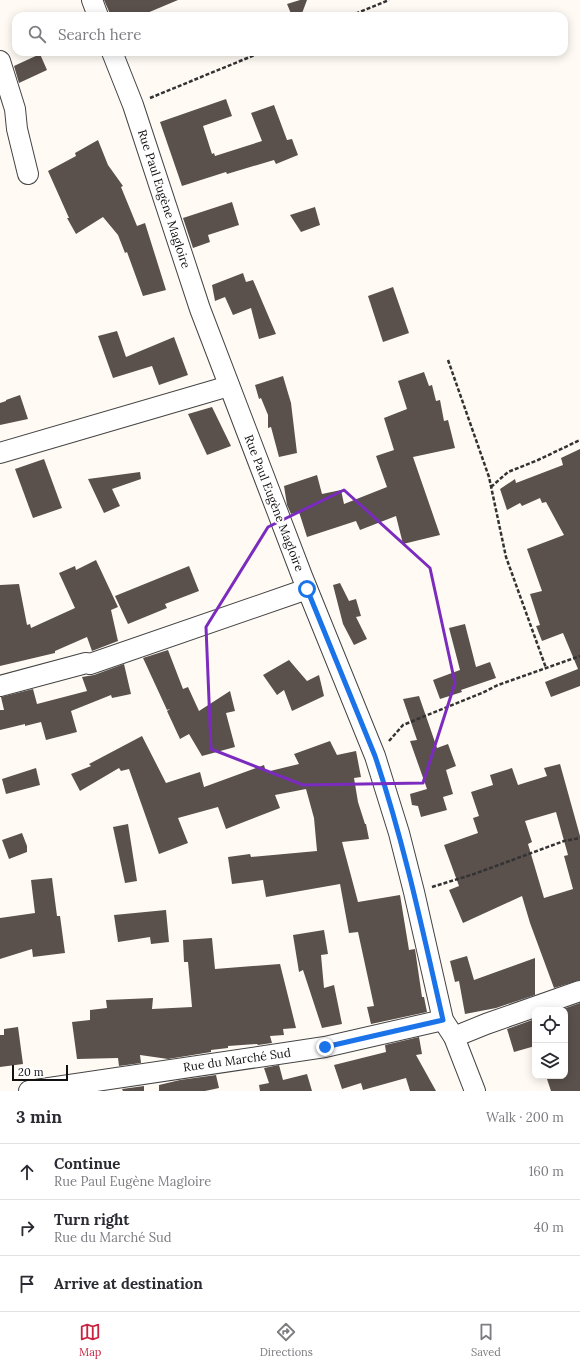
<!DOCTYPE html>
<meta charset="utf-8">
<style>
:root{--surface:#fff;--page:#f2f2f3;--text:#2b2b33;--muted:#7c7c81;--line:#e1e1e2;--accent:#c92140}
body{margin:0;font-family:Lora,serif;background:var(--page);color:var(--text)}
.controls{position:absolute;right:12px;bottom:12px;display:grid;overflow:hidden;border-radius:8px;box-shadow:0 2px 10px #0003}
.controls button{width:36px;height:36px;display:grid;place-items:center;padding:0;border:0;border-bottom:1px solid var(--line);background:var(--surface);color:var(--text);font:20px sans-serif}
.scale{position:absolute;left:12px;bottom:10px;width:56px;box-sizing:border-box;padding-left:4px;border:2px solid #111;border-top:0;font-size:11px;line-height:14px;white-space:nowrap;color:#111;-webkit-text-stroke:3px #fff;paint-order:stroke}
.stop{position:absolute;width:12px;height:12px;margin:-9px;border:3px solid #1a73e8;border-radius:50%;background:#fff}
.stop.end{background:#1a73e8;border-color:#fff;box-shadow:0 1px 4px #0008}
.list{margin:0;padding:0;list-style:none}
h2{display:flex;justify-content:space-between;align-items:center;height:52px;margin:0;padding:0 16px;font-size:17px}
h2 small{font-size:13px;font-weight:400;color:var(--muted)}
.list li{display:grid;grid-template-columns:26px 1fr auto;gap:12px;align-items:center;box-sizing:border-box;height:56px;padding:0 16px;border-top:1px solid var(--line)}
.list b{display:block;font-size:15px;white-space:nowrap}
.list p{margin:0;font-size:13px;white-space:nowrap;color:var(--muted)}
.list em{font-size:13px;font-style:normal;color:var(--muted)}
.icon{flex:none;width:22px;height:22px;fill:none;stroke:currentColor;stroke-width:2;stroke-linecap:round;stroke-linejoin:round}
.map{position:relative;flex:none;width:580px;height:1091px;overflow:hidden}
.search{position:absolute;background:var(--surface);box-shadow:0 2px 10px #0003;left:12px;right:12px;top:12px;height:44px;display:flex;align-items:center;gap:10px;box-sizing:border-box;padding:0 14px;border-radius:12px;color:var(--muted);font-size:15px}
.sheet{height:220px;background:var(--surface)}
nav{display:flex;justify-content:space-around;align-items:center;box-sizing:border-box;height:56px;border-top:1px solid var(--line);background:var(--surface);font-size:11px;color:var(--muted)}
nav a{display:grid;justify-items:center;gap:2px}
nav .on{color:var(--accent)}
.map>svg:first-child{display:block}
.building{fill:#5a504c;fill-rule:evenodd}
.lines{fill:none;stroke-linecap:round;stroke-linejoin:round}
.minor-casing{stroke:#444;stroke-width:22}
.path{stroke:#333;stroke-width:2.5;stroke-dasharray:4 2;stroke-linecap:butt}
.minor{stroke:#fff;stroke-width:20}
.route{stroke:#1a73e8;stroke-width:5}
.marked{fill:none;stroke:#7b2cbf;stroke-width:3;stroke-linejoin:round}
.labels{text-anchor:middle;stroke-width:4;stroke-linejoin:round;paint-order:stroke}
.street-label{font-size:12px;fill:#111;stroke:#fff}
</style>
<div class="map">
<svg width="580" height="1091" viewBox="0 0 580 1091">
<rect width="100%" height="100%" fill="#fffbf4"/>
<g class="building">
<path d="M104 0H178L140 16H111Z"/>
<path d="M300 0H307L301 16H292L287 4Z"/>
<path d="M40 54 47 70 19 83 14 66Z"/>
<path d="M226 99 232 116 203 126 212 154 214 153 215 156 262 141 251 113 274 105 287 140 292 139 298 155 276 164 274 160 227 174 226 172 182 186 160 122Z"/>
<path d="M98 140 108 165 123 186 121 187 137 226 145 223 166 290 143 296 127 252 125 253 118 235 103 217 76 234 67 218H69L48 171 76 156 75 153Z"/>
<path d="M232 202 239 225 208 235 210 242 193 248 183 218Z"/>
<path d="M315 207 320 225 301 232 290 215Z"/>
<path d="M243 273 246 282 253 280 276 334 259 339 251 308 233 315 225 297 215 301 212 285Z"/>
<path d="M393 287 409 333 383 342 368 296Z"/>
<path d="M117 331 126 357 174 337 188 375 159 385 152 366 113 378 98 336Z"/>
<path d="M424 372 429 386 432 385 436 401 440 400 444 421 448 420 455 448 413 457 440 535 403 544 396 516 360 530 356 521 307 537 299 512 291 514 287 505 284 486 317 475 322 494 341 490 344 504 387 487 376 456 394 450 384 418 407 409 398 381Z"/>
<path d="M283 376 291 403 297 453 279 457 271 427 268 428V415L261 398 259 399 255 385Z"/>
<path d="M20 395 28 419 0 425V403L6 401V400Z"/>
<path d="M212 407 231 446 207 455 188 414Z"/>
<path d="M580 449V686L551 697 545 682 578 669 563 633 542 641 536 626 540 625 530 594 542 591 527 549 564 535 546 502 542 503 540 498 522 506 520 503 507 510 500 489 515 479 516 483 563 465 561 458Z"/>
<path d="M44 459 62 508 33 518 15 469Z"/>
<path d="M140 472 141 479 112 489 120 506 104 513 88 479Z"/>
<path d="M96 560 118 607 111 610 118 641 92 651 87 637 55 651V653L0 666V585L19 584 27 625 30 624 31 628 75 608 59 573 75 566 76 570Z"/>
<path d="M189 566 199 591 165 604 167 608 128 624 115 596Z"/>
<path d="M340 583 349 601 356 599 361 616 356 617 367 639 354 645 343 624 333 585Z"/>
<path d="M465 624 476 667 490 662 496 678 461 690 462 692 440 699 433 680 460 670 449 628Z"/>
<path d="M168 650 183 689 188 687 199 711 230 691 235 711 226 713 235 747 202 756 189 734 180 739 167 711 170 709 167 710 143 658Z"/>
<path d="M289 660 307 681 319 675 324 696 292 711 284 690 277 695 263 675Z"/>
<path d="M124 664 131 694 112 698 111 695 71 711 77 732 46 740 41 722 25 726V724L0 730V710H4L1 697 33 689 37 704 87 691 82 677 94 675Z"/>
<path d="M419 696 437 748 448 744 456 766 446 770 453 794 443 797 447 810 421 817 418 806 412 805 410 794 427 789 410 741 417 740 403 699Z"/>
<path d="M142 736 166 783 200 772 204 787 264 765 266 772 299 764 294 754 330 741 337 755 356 751 361 777 354 778 358 802 365 824H366L369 839 342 842 358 902 400 895 409 950 415 949 422 997H424L427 1012 371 1024 367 1007 374 1006 358 932 349 933 340 884 266 897 263 880 232 884 228 857 250 854 251 857 317 851 314 818 306 789 275 795 280 808 226 829 218 807 178 818 188 843 159 854 129 769 121 771 119 768 80 791 71 774 91 766 89 764Z"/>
<path d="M560 764 580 836V980L554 988 530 923 522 896 463 923 449 890 459 886 444 845 478 833 473 818 479 816 471 792 493 785 490 775 512 768 518 785 547 776 544 768ZM556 812 568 855 564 856 573 889 544 898 528 844 532 842 525 821Z"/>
<path d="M36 768 40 785 6 794 2 779Z"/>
<path d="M128 824 137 881 125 883 113 827Z"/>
<path d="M22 833 27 846V852L9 859 2 840Z"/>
<path d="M52 878 57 916H60L65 953 33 957 32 949 0 959V918L35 913 31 880Z"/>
<path d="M166 910 169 942 151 944 150 937 118 942 114 915Z"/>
<path d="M324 930 328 954 321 955 324 988 334 985 342 1024 322 1028 303 970 299 972 293 935Z"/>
<path d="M212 938 215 969 280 964 296 1028 283 1029 284 1035 270 1036 272 1043 258 1045 257 1044 228 1046V1048L211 1050V1052L168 1059 140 1055 141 1063 119 1066 118 1058 77 1059 72 1022 90 1020V1010L107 1008 106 1000 153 998 152 1009 192 1007 188 962H184L183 940Z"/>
<path d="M467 956 474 980 535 958V995L496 1008 465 1014 459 981 455 982 450 961Z"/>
<path d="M580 1003V1091H551L546 1076H565V1010L563 1009Z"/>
<path d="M535 1019V1046L514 1052 507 1029Z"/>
<path d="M18 1027 23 1064 0 1067V1035H4V1029Z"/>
<path d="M419 1037 422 1054 416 1055 436 1091H410L406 1078 363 1090 361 1083 342 1089 334 1065 386 1052 385 1045Z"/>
<path d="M279 1065 283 1080 307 1074 312 1091H260L259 1085 269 1083 264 1068Z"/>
<path d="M216 1075 219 1088 205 1091H159V1085L180 1080Z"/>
<path d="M144 1086V1091H123L122 1089Z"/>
</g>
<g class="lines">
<g class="minor-casing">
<g id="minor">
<path d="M92 0 98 16"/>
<path d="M112 52 133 105 200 309 302 576 375 756 399 833 414 892 443 1020 454 1037 475 1091"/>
<path d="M0 61 15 109 17 129 28 174"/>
<path d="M0 453 229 386"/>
<path d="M0 686 86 663 90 664 307 589"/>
<path d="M454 1037 486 1024 580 991"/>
<path d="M29 1091 325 1047 443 1020"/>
</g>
</g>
<g class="path">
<path d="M350 16 389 0"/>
<path d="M150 98 262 52"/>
<path d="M448 360 489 477 506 557 546 668"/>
<path d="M491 487 508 472 538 460 580 440"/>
<path d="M389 741 403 725 482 693 498 685 580 656"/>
<path d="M432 887 474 874 564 841 580 838"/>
</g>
<use href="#minor" class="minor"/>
</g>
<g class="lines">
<path class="route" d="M307 589 375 756C404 842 423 932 443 1020L325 1047"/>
</g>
<path class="marked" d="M344 490 430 568 455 683 423 783 303 785 211 749 206 627 268 527Z"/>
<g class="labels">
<g class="street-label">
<text transform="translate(164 199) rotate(72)" y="4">Rue Paul Eugène Magloire</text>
<text transform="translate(274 503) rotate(69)" y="4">Rue Paul Eugène Magloire</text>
<text transform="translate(237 1060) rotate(-8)" y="4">Rue du Marché Sud</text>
</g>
</g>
</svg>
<div class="controls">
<button><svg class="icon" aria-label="locate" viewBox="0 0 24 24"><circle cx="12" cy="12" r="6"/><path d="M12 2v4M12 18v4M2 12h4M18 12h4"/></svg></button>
<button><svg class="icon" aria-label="layers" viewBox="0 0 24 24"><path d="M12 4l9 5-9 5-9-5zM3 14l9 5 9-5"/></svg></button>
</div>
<div class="scale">20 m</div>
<div class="stop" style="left:307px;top:589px"></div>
<div class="stop end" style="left:325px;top:1047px"></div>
<div class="search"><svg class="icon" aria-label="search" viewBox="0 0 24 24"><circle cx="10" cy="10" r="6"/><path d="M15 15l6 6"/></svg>Search here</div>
</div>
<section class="sheet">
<h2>3 min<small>Walk · 200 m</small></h2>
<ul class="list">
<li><svg class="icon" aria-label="ahead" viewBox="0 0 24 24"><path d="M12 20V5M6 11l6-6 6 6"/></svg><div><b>Continue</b><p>Rue Paul Eugène Magloire</p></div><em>160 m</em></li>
<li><svg class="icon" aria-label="right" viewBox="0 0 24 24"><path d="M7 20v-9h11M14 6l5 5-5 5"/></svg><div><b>Turn right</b><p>Rue du Marché Sud</p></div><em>40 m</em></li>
<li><svg class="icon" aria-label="arrive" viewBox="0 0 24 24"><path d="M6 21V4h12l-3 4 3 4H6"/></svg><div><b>Arrive at destination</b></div></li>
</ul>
</section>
<nav>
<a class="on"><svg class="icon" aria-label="map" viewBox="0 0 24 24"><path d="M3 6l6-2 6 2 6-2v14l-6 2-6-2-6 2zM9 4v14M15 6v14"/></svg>Map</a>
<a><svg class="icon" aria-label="directions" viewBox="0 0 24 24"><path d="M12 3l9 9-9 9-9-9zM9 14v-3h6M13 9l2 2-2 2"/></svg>Directions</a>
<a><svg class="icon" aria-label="saved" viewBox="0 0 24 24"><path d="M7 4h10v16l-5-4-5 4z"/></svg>Saved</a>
</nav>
